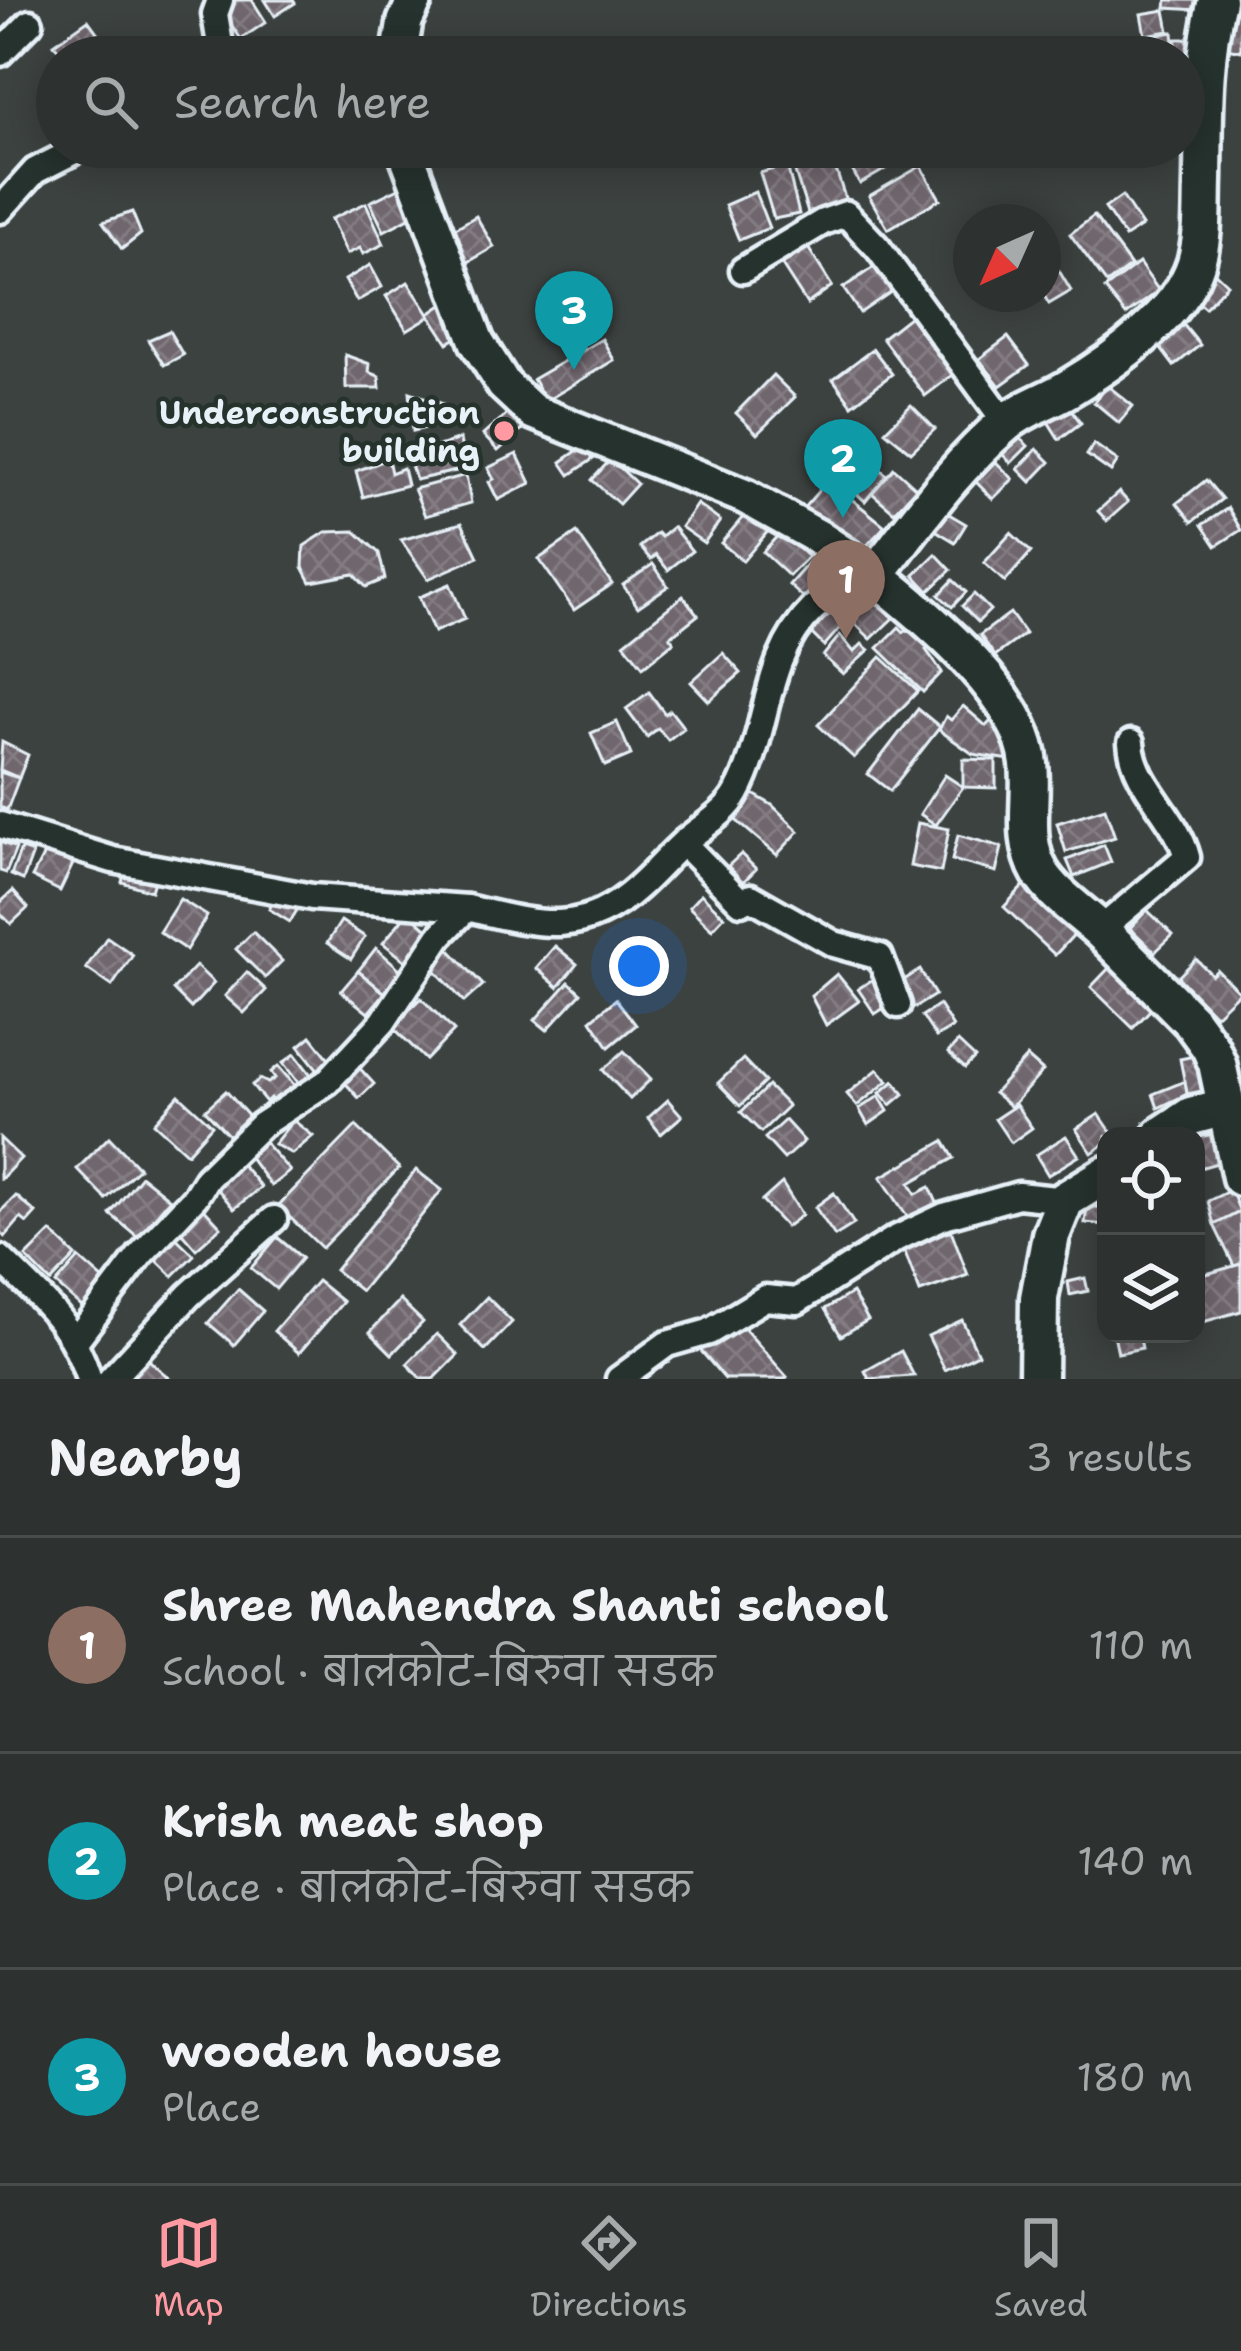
<!DOCTYPE html>
<meta charset="utf-8">
<style>
:root{--surface:#2d3230;--page:#393e3c;--text:#f1f3f6;--muted:#a7aaab;--line:#484d4c;--accent:#ff9aa2}
body{margin:0;font-family:"Shantell Sans","Playpen Sans Deva",sans-serif;background:var(--page);color:var(--text)}
.controls{position:absolute;right:36px;bottom:36px;display:grid;overflow:hidden;border-radius:24px;box-shadow:0 6px 30px #0003}
.controls button{width:108px;height:108px;display:grid;place-items:center;padding:0;border:0;border-bottom:3px solid var(--line);background:var(--surface);color:var(--text);font:60px sans-serif}
.compass{position:absolute;left:953px;top:204px;width:108px;height:108px;border-radius:50%;background:var(--surface);box-shadow:0 6px 30px #0003;rotate:225deg}
.you{position:absolute;left:639px;top:966px;width:42px;height:42px;margin:-30px;border:9px solid #fff;border-radius:50%;background:#1a73e8;box-shadow:0 0 0 18px #1a73e833}
.badge{display:grid;place-items:center;width:78px;height:78px;border-radius:50%;background:var(--accent);color:#fff;font-size:39px;font-weight:700}
.pin{position:absolute;translate:-50% -99px;filter:drop-shadow(0 3px 6px #0008)}
.pin::after{content:'';position:absolute;top:63px;width:42px;height:36px;background:inherit;clip-path:polygon(0 0,100% 0,50% 100%)}
.list{margin:0;padding:0;list-style:none}
h2{display:flex;justify-content:space-between;align-items:center;height:156px;margin:0;padding:0 48px;font-size:51px}
h2 small{font-size:39px;font-weight:400;color:var(--muted)}
.list li{display:grid;grid-template-columns:78px 1fr auto;gap:36px;align-items:center;box-sizing:border-box;height:216px;padding:0 48px;border-top:3px solid var(--line)}
.list b{display:block;font-size:45px;white-space:nowrap}
.list p{margin:0;font-size:39px;white-space:nowrap;color:var(--muted)}
.list em{font-size:39px;font-style:normal;color:var(--muted)}
.icon{flex:none;width:66px;height:66px;fill:none;stroke:currentColor;stroke-width:2;stroke-linecap:round;stroke-linejoin:round}
.map{position:relative;flex:none;width:1241px;height:1379px;overflow:hidden}
.search{position:absolute;background:var(--surface);box-shadow:0 6px 30px #0003;left:36px;right:36px;top:36px;height:132px;display:flex;align-items:center;gap:30px;box-sizing:border-box;padding:0 42px;border-radius:66px;color:var(--muted);font-size:45px}
.sheet{height:804px;background:var(--surface)}
nav{display:flex;justify-content:space-around;align-items:center;box-sizing:border-box;height:168px;border-top:3px solid var(--line);background:var(--surface);font-size:33px;color:var(--muted)}
nav a{display:grid;justify-items:center;gap:6px}
nav .on{color:var(--accent)}
.map>svg:first-child{display:block}
.building{fill:url(#building-cross-hatch);stroke:#e8f1f8;stroke-width:3}
.lines{fill:none;stroke-linecap:round;stroke-linejoin:round}
.minor-casing{stroke:#e8f1f8;stroke-width:33}
.tertiary-casing{stroke:#e8f1f8;stroke-width:42}
.secondary-casing{stroke:#e8f1f8;stroke-width:45}
.minor{stroke:#26332d;stroke-width:24}
.tertiary{stroke:#26332d;stroke-width:33}
.secondary{stroke:#26332d;stroke-width:36}
.poi-dot{fill:#ff9aa2;stroke:#26332d;stroke-width:4.5}
.labels{text-anchor:middle;stroke-width:9;stroke-linejoin:round;paint-order:stroke}
.poi-label{font-size:33px;font-weight:bold;fill:#e8f1f8;stroke:#26332d;text-anchor:end}
</style>
<div class="map">
<svg width="1241" height="1379" viewBox="0 0 1241 1379">
<defs>
<pattern id="building-cross-hatch" width="8" height="8" patternUnits="userSpaceOnUse" patternTransform="scale(3)"><rect width="8" height="8" fill="#6f666d"/><path d="M0 0l8 8M0 8l8-8" fill="none" stroke="#847c83"/></pattern>
</defs>
<rect width="100%" height="100%" fill="#3c4240"/>
<filter id="ink" filterUnits="userSpaceOnUse"><feTurbulence type="fractalNoise" baseFrequency=".00833" numOctaves="2"/><feDisplacementMap in="SourceGraphic" scale="24" xChannelSelector="R" yChannelSelector="G"/><feConvolveMatrix kernelMatrix="1 2 1 2 8 2 1 2 1" color-interpolation-filters="sRGB"/></filter>
<g filter="url(#ink)">
<g class="building">
<path d="M230 0H252L266 22 241 39 219 7Z"/>
<path d="M265 0H293L295 3 275 16Z"/>
<path d="M1167 0H1200L1199 10 1166 8Z"/>
<path d="M1230 4 1241 7V51L1222 47Z"/>
<path d="M1165 10 1169 31 1145 35 1141 14Z"/>
<path d="M88 20 107 46 91 57H64L54 44Z"/>
<path d="M1173 32 1175 57H1156V35Z"/>
<path d="M1176 39H1194L1193 74 1184 76V57H1176Z"/>
<path d="M855 147H881L891 166 860 184 843 154Z"/>
<path d="M830 151 846 201 808 213 792 163Z"/>
<path d="M787 165 799 214 774 219 760 173Z"/>
<path d="M921 166 940 199 888 229 869 196Z"/>
<path d="M399 188 413 216 384 231 370 202Z"/>
<path d="M755 192 769 228 739 240 725 205Z"/>
<path d="M1122 196 1142 226 1125 237 1105 208Z"/>
<path d="M366 203 384 244 363 254 360 248 347 254 331 219Z"/>
<path d="M132 212 141 234 122 249 103 222Z"/>
<path d="M476 216 494 247 465 264 447 233Z"/>
<path d="M1094 216 1131 266 1107 284 1070 234Z"/>
<path d="M802 238 832 286 807 304 776 256Z"/>
<path d="M881 262 898 287 860 313 843 288Z"/>
<path d="M1139 263 1159 291 1126 315 1105 289Z"/>
<path d="M1055 264 1071 291 1049 304 1043 294V271Z"/>
<path d="M370 265 382 287 357 301 345 280Z"/>
<path d="M1208 266 1227 284 1205 308 1185 290Z"/>
<path d="M408 282 430 316 407 330 386 296Z"/>
<path d="M445 303 464 333 448 343 429 314Z"/>
<path d="M914 313 958 371 925 396 882 338Z"/>
<path d="M1177 317 1200 345 1174 366 1152 337Z"/>
<path d="M169 331 183 355 164 365 148 340Z"/>
<path d="M1008 337 1029 365 1000 386 979 359Z"/>
<path d="M602 339 614 360 546 401 533 379Z"/>
<path d="M873 349 892 374 852 405 833 379Z"/>
<path d="M345 355 370 364 369 372 379 376 380 388H346Z"/>
<path d="M773 375 795 397 757 434 736 413Z"/>
<path d="M1108 386 1133 406 1119 423 1094 402Z"/>
<path d="M410 392 443 404 454 421 413 431Z"/>
<path d="M911 405 935 429 911 452 885 431Z"/>
<path d="M1068 405 1081 423 1059 439 1047 420Z"/>
<path d="M510 411 525 427 498 451 483 435Z"/>
<path d="M1012 430 1028 446 1011 463 995 447Z"/>
<path d="M460 439 465 469 416 480 408 456Z"/>
<path d="M1094 444 1118 461 1111 472 1087 455Z"/>
<path d="M584 446 593 459 570 475 561 462Z"/>
<path d="M1037 449 1050 462 1031 482 1018 469Z"/>
<path d="M859 451 887 475 865 501 837 476Z"/>
<path d="M517 454 531 483 498 500 489 482 494 479 488 468Z"/>
<path d="M388 459 391 473 403 468 407 485 363 497 356 471Z"/>
<path d="M611 459 637 484 619 504 592 480Z"/>
<path d="M993 459 1013 479 993 499 973 479Z"/>
<path d="M894 468 916 488 894 512 872 493Z"/>
<path d="M466 475 471 503 425 516 414 489Z"/>
<path d="M828 480 885 526 858 555 801 511Z"/>
<path d="M1206 480 1222 499 1192 522 1177 503Z"/>
<path d="M1119 492 1128 502 1107 521 1098 511Z"/>
<path d="M697 504 720 521 704 543 681 527Z"/>
<path d="M932 504 966 524 955 542 922 522Z"/>
<path d="M1228 508 1241 530 1216 546 1202 525Z"/>
<path d="M743 517 769 530 743 561 721 543Z"/>
<path d="M462 523 478 557 428 579 401 540Z"/>
<path d="M673 527 692 551 668 570 656 555 651 560 640 547 657 533 661 537Z"/>
<path d="M355 531 379 553 385 579 366 587 354 574 311 582 303 567 304 546 326 532Z"/>
<path d="M781 532 808 557 789 576 763 552Z"/>
<path d="M577 533 612 584 574 610 539 559Z"/>
<path d="M1011 533 1031 552 1005 582 984 563Z"/>
<path d="M936 554 951 570 929 591 914 575Z"/>
<path d="M812 559 834 579 810 604 789 585Z"/>
<path d="M653 564 668 586 638 607 623 585Z"/>
<path d="M953 580 966 592 952 607 939 595Z"/>
<path d="M450 584 465 619 434 632 419 597Z"/>
<path d="M844 586 864 601 824 646 806 628Z"/>
<path d="M974 594 990 610 978 622 962 606Z"/>
<path d="M683 596 698 615 670 637 674 642 643 667 624 643Z"/>
<path d="M871 596 893 618 871 639 850 619Z"/>
<path d="M1010 613 1025 634 995 656 980 635Z"/>
<path d="M899 627 904 632 907 629 929 647 926 650 942 672 923 692 878 648Z"/>
<path d="M840 635 854 652 862 644 869 650 843 674 823 656Z"/>
<path d="M723 653 741 673 709 701 691 682Z"/>
<path d="M881 657 918 691 854 758 818 725Z"/>
<path d="M649 692 665 714 670 710 684 728 668 740 658 728 647 737 626 709Z"/>
<path d="M963 706 986 726 994 718 1011 745 1010 760 973 754 939 730 946 716 951 720Z"/>
<path d="M918 709 940 727 890 791 868 774Z"/>
<path d="M617 722 631 755 605 766 591 733Z"/>
<path d="M2 742 28 755 19 778 0 770Z"/>
<path d="M963 759 996 760V788L963 787Z"/>
<path d="M0 772 19 778 7 810 0 807Z"/>
<path d="M945 775 963 787 936 825 920 814Z"/>
<path d="M748 791 772 805 799 831 777 855 732 817Z"/>
<path d="M1105 808 1115 837 1066 852 1057 823Z"/>
<path d="M918 823 949 829 941 872 910 866Z"/>
<path d="M958 835 1002 847 996 872 952 860Z"/>
<path d="M0 842 16 848 6 873 0 871Z"/>
<path d="M1104 845 1111 862 1074 877 1067 860Z"/>
<path d="M21 849 33 853 23 880 11 875Z"/>
<path d="M46 850 73 864 60 891 32 877Z"/>
<path d="M741 854 756 869 743 882 728 866Z"/>
<path d="M127 865 156 874 151 891 122 882Z"/>
<path d="M1029 880 1080 928 1055 955 1004 907Z"/>
<path d="M13 891 28 908 11 924 0 913V903Z"/>
<path d="M280 892 300 905 290 922 269 909Z"/>
<path d="M701 894 724 916 712 929 689 907Z"/>
<path d="M180 899 207 916 186 950 159 932Z"/>
<path d="M1147 910 1173 935 1155 952 1130 928Z"/>
<path d="M408 912 432 933 408 963 383 943Z"/>
<path d="M341 921 365 937 351 959 327 943Z"/>
<path d="M253 932 282 961 265 978 236 949Z"/>
<path d="M107 937 133 955 112 986 86 968Z"/>
<path d="M446 946 483 985 464 1002 428 962Z"/>
<path d="M555 946 577 964 558 987 536 968Z"/>
<path d="M376 948 403 972 385 993 358 971Z"/>
<path d="M1196 959 1212 975 1217 970 1239 992 1215 1015 1178 977Z"/>
<path d="M1113 964 1155 1005 1133 1028 1091 987Z"/>
<path d="M196 966 214 983 191 1008 173 990Z"/>
<path d="M920 970 935 995 914 1008 899 983Z"/>
<path d="M358 971 385 993 368 1013 341 991Z"/>
<path d="M247 972 266 990 244 1013 225 996Z"/>
<path d="M837 974 859 1001 826 1025 811 996Z"/>
<path d="M876 977 893 1002 875 1014 858 989Z"/>
<path d="M569 982 581 993 547 1030 535 1020Z"/>
<path d="M421 998 454 1031 426 1060 392 1026Z"/>
<path d="M616 999 636 1025 609 1047 591 1020Z"/>
<path d="M939 1005 953 1027 936 1037 922 1016Z"/>
<path d="M311 1036 331 1061 319 1071 299 1046Z"/>
<path d="M958 1042 975 1058 965 1068 948 1053Z"/>
<path d="M624 1051 651 1079 630 1099 603 1070Z"/>
<path d="M295 1054 315 1080 303 1089 283 1063Z"/>
<path d="M1194 1056 1202 1091 1187 1094 1180 1059Z"/>
<path d="M1027 1057 1043 1071 1011 1107 994 1093Z"/>
<path d="M743 1059 765 1082 740 1106 718 1083Z"/>
<path d="M355 1063 374 1084 359 1098 340 1077Z"/>
<path d="M278 1066 296 1087 275 1104 270 1098 266 1102 252 1085 260 1079 268 1083 275 1078 271 1072Z"/>
<path d="M878 1069 888 1081 857 1106 847 1094Z"/>
<path d="M894 1081 904 1094 891 1105 880 1093Z"/>
<path d="M1185 1081 1187 1094 1158 1108 1153 1094Z"/>
<path d="M768 1086 788 1106 761 1132 741 1112Z"/>
<path d="M226 1091 251 1119 231 1138 205 1110Z"/>
<path d="M179 1095 212 1125 187 1153 154 1123Z"/>
<path d="M879 1096 888 1111 868 1125 859 1109Z"/>
<path d="M668 1100 682 1116 661 1134 648 1118Z"/>
<path d="M1016 1105 1032 1128 1011 1143 995 1119Z"/>
<path d="M1099 1114 1114 1136H1106V1143L1092 1153 1076 1129Z"/>
<path d="M293 1120 313 1136 292 1154 274 1144Z"/>
<path d="M785 1120 804 1141 784 1159 765 1138Z"/>
<path d="M356 1126 399 1168 322 1248 278 1206Z"/>
<path d="M1220 1132 1228 1160 1196 1169V1138Z"/>
<path d="M258 1135 290 1171 271 1186 242 1148Z"/>
<path d="M1066 1136 1079 1156 1048 1175 1036 1155Z"/>
<path d="M109 1137 139 1168 106 1199 77 1169Z"/>
<path d="M0 1138 21 1158 1 1179 0 1178Z"/>
<path d="M944 1141 954 1158 910 1183 916 1194 930 1187 938 1205 909 1219 881 1177Z"/>
<path d="M236 1158 261 1187 234 1209 210 1180Z"/>
<path d="M416 1170 442 1190 361 1291 335 1270Z"/>
<path d="M141 1176 170 1199 138 1237 110 1214Z"/>
<path d="M782 1183 802 1215 786 1227 762 1201Z"/>
<path d="M1231 1190 1240 1212 1214 1225 1208 1201Z"/>
<path d="M834 1193 854 1224 835 1236 815 1207Z"/>
<path d="M16 1196 36 1213 27 1223 21 1218 5 1237 0 1232V1212Z"/>
<path d="M200 1204 221 1227 196 1249 175 1225Z"/>
<path d="M1087 1206 1106 1208V1225L1085 1223Z"/>
<path d="M1240 1212 1241 1264 1234 1266 1214 1225Z"/>
<path d="M951 1230 968 1275 920 1292 903 1247Z"/>
<path d="M169 1231 194 1255 173 1276 148 1252Z"/>
<path d="M51 1232 76 1256 51 1282 26 1257Z"/>
<path d="M277 1237 302 1258 276 1289 251 1268Z"/>
<path d="M79 1258 106 1282 83 1308 56 1284Z"/>
<path d="M1241 1264V1311L1196 1324V1277Z"/>
<path d="M1085 1278 1088 1291 1070 1295 1068 1282Z"/>
<path d="M317 1281 343 1302 299 1353 274 1331Z"/>
<path d="M238 1289 263 1311 234 1345 208 1323Z"/>
<path d="M852 1293 868 1320 841 1336 825 1309Z"/>
<path d="M487 1297 512 1322 485 1350 460 1325Z"/>
<path d="M400 1300 423 1322 392 1354 370 1332Z"/>
<path d="M736 1319 787 1377 785 1379H725L700 1350Z"/>
<path d="M962 1320 978 1354 945 1370 928 1336Z"/>
<path d="M437 1334 458 1355 434 1379H422L407 1364Z"/>
<path d="M1114 1334H1139L1142 1348 1118 1353Z"/>
<path d="M901 1351 914 1376 869 1379 865 1371Z"/>
<path d="M141 1353 170 1379H122Z"/>
</g>
<g class="lines">
<g class="minor-casing">
<g id="minor">
<path d="M220 0 215 14 222 57"/>
<path d="M0 53 30 23"/>
<path d="M0 210 35 171 82 147"/>
<path d="M743 270 823 222 846 214 878 248 1006 423"/>
<path d="M0 825 113 860 312 897 467 908"/>
<path d="M683 843 741 902 751 897 834 944 880 957 898 1005"/>
<path d="M1100 930 1187 857C1176 815 1134 786 1131 743"/>
<path d="M0 1258C44 1302 69 1318 89 1379"/>
<path d="M76 1340 141 1254 195 1197 207 1178 261 1125 327 1082 383 1022 440 936 467 908C536 924 581 939 638 887 654 873 668 856 684 842 702 826 725 815 737 793 770 732 761 660 813 609 837 587 842 581 875 575"/>
<path d="M111 1379 189 1295 274 1219"/>
<path d="M619 1379 667 1344 709 1332 765 1298 797 1301 895 1239 944 1216 1018 1195 1065 1200"/>
</g>
</g>
<g class="tertiary-casing">
<g id="tertiary">
<path d="M399 57 405 21 415 0"/>
<path d="M404 147 477 342 504 385 533 412 746 497 818 537 875 575"/>
</g>
</g>
<g class="secondary-casing">
<g id="secondary">
<path d="M1217 0C1202 59 1204 121 1203 181 1202 208 1204 236 1196 263 1180 315 1114 361 1069 388 1048 401 1025 407 1005 424 954 467 916 523 875 575 927 618 1022 693 1029 764 1033 800 1021 839 1040 872 1053 894 1081 912 1100 930 1131 960 1161 991 1191 1021L1210 1047 1217 1063 1241 1177"/>
<path d="M1161 1136 1191 1116 1225 1107"/>
<path d="M1038 1379 1039 1298 1051 1235 1065 1200 1106 1175"/>
</g>
</g>
<use href="#minor" class="minor"/>
<use href="#tertiary" class="tertiary"/>
<use href="#secondary" class="secondary"/>
</g>
</g>
<circle class="poi-dot" cx="504" cy="431" r="12"/>
<g class="labels">
<g class="poi-label">
<text x="480" y="424">Underconstruction<tspan x="480" dy="38">building</tspan></text>
</g>
</g>
</svg>
<div class="controls">
<button><svg class="icon" aria-label="locate" viewBox="0 0 24 24"><circle cx="12" cy="12" r="6"/><path d="M12 2v4M12 18v4M2 12h4M18 12h4"/></svg></button>
<button><svg class="icon" aria-label="layers" viewBox="0 0 24 24"><path d="M12 4l9 5-9 5-9-5zM3 14l9 5 9-5"/></svg></button>
</div>
<svg class="compass" viewBox="-18 -18 36 36"><path d="M0-13l5 13h-10z" fill="#e53935"/><path d="M0 13l5-13h-10z" fill="#a7aaab"/></svg>
<div class="you"></div>
<div class="pin badge" style="left:846px;top:639px;background:#8d6e63">1</div>
<div class="pin badge" style="left:843px;top:518px;background:#0f9aa8">2</div>
<div class="pin badge" style="left:574px;top:370px;background:#0f9aa8">3</div>
<div class="search"><svg class="icon" aria-label="search" viewBox="0 0 24 24"><circle cx="10" cy="10" r="6"/><path d="M15 15l6 6"/></svg>Search here</div>
</div>
<section class="sheet">
<h2>Nearby<small>3 results</small></h2>
<ul class="list">
<li><span class="badge" style="background:#8d6e63">1</span><div><b>Shree Mahendra Shanti school</b><p>School · बालकोट-बिरुवा सडक</p></div><em>110 m</em></li>
<li><span class="badge" style="background:#0f9aa8">2</span><div><b>Krish meat shop</b><p>Place · बालकोट-बिरुवा सडक</p></div><em>140 m</em></li>
<li><span class="badge" style="background:#0f9aa8">3</span><div><b>wooden house</b><p>Place</p></div><em>180 m</em></li>
</ul>
</section>
<nav>
<a class="on"><svg class="icon" aria-label="map" viewBox="0 0 24 24"><path d="M3 6l6-2 6 2 6-2v14l-6 2-6-2-6 2zM9 4v14M15 6v14"/></svg>Map</a>
<a><svg class="icon" aria-label="directions" viewBox="0 0 24 24"><path d="M12 3l9 9-9 9-9-9zM9 14v-3h6M13 9l2 2-2 2"/></svg>Directions</a>
<a><svg class="icon" aria-label="saved" viewBox="0 0 24 24"><path d="M7 4h10v16l-5-4-5 4z"/></svg>Saved</a>
</nav>
